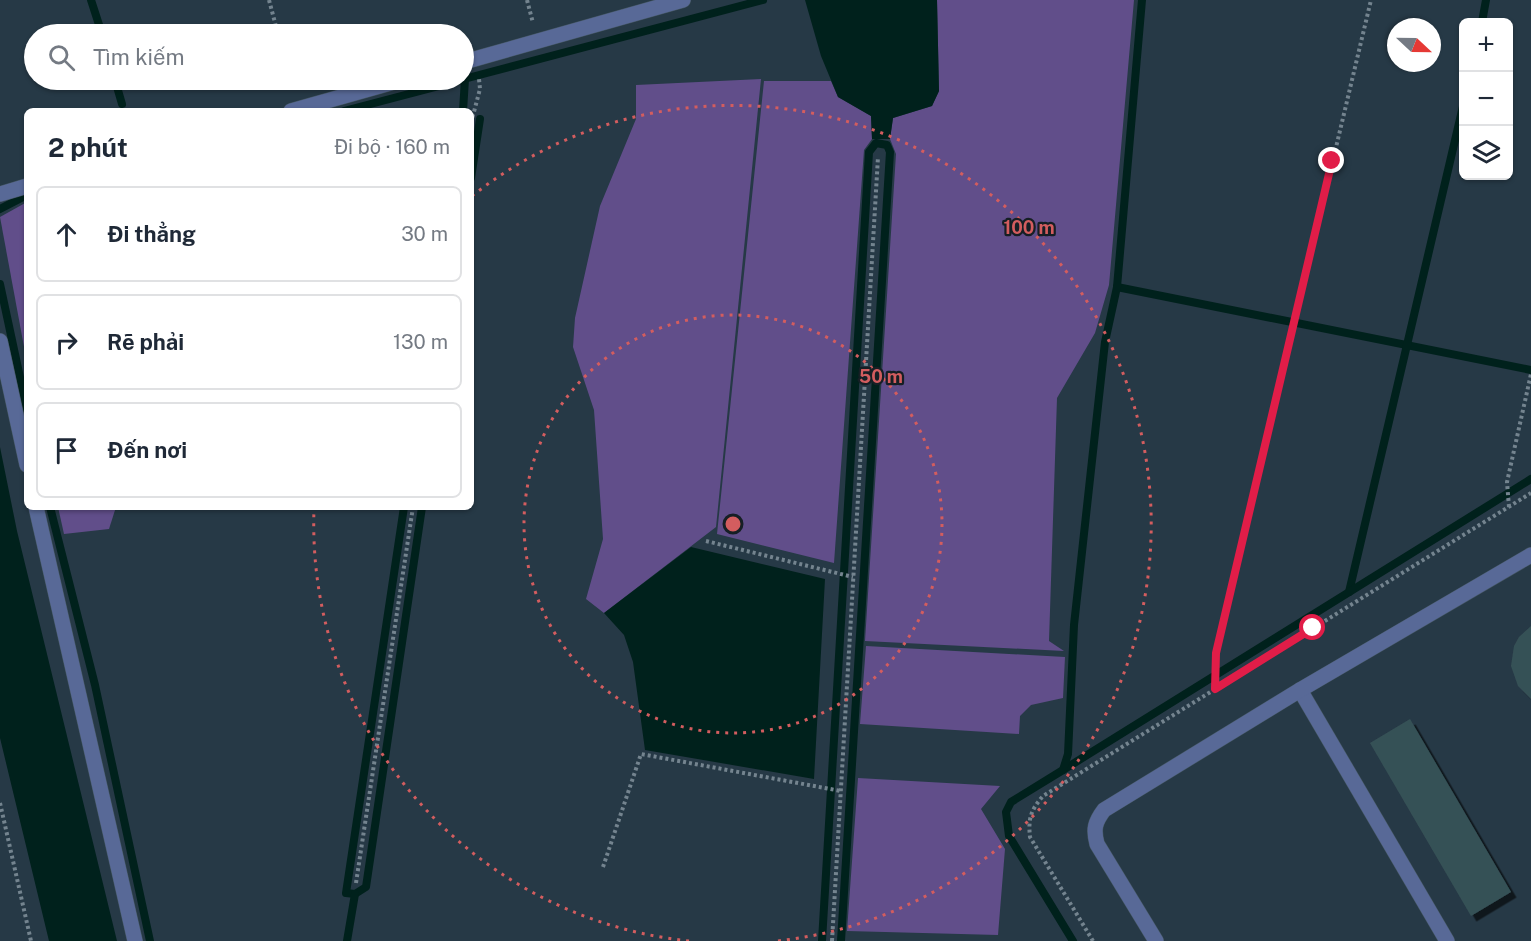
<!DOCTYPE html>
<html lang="vi">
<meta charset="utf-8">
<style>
:root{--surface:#fff;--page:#f6f6f7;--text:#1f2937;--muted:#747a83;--line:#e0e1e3}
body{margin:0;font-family:"Public Sans",sans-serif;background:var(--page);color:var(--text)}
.controls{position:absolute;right:18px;top:18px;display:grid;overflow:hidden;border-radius:9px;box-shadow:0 2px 4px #0004}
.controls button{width:54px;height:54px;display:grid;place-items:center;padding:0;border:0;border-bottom:2px solid var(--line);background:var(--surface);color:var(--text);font:30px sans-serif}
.compass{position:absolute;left:1387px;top:18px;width:54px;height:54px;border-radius:50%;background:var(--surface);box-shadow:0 2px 4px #0004;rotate:112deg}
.stop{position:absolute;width:18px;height:18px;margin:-14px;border:4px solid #e11d48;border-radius:50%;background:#fff}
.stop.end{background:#e11d48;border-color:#fff;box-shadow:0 2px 6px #0008}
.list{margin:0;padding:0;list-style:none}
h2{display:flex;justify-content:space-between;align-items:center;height:78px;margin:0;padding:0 24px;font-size:26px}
h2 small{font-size:20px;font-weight:400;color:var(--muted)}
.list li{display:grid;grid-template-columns:39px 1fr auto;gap:18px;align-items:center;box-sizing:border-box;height:96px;margin:0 12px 12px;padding:0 12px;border:2px solid var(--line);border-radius:9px}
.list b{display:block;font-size:22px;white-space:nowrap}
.list em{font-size:20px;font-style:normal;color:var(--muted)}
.icon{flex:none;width:33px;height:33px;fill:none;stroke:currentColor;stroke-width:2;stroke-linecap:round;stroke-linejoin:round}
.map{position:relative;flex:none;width:1531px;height:941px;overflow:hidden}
.search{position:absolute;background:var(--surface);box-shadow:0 2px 4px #0004;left:24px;top:24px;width:450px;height:66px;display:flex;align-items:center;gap:15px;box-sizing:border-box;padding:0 21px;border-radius:33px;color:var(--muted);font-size:22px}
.panel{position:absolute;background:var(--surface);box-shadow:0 2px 4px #0004;left:24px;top:108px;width:450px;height:402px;border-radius:9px}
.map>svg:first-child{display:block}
.green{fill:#614e8a}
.water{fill:#00211c}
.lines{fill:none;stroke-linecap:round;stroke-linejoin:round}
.stream{stroke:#00211c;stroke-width:8}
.building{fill:#365156;filter:url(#shadow)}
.service-casing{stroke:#445662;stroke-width:16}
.minor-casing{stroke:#445662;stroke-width:16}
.path{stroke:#74848f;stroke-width:4;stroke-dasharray:3 3;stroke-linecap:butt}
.service{stroke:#586997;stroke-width:15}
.minor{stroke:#586997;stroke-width:15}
.route{stroke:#e11d48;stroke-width:8}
.ring{fill:none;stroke:#d35d5f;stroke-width:3;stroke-dasharray:3 6}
.centre{fill:#d35d5f;stroke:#161f25;stroke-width:3}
.ring-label{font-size:18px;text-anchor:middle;font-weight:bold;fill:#d35d5f;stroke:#161f25;stroke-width:4.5;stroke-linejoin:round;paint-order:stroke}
</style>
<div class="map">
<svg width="1531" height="941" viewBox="0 0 1531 941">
<defs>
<filter id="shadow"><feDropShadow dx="5.5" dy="5.5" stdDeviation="0" flood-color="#0009"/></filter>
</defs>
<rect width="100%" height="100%" fill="#263946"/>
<g class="green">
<path d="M937 0H1134L1109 285 1095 333 1057 398 1049 641 1064 651 865 641 896 154 890 139 893 118 932 106 939 91Z"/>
<path d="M761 79 716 527 604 613 586 599 603 539 594 410 573 347 575 318 600 206 636 119V85Z"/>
<path d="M764 81H831L838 97 871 116 872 139 864 150 834 563 717 534Z"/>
<path d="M27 202V363L0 217Z"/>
<path d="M58 507H116L109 529 64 534Z"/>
<path d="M866 646 1065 657 1063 698 1031 705 1020 716 1019 734 860 724Z"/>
<path d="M858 778 1000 786 981 809 1005 849 998 935 847 931Z"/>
</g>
<g class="water">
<path d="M805 0H937L939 91 932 106 893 118 890 139H872L871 116 838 97 821 56Z"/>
<path d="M0 447 17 531 117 941H49L0 738Z"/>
<path d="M691 547 825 579 814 779 645 750 633 662 624 635 604 613Z"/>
</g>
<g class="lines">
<g class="stream">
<path d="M91 0 102 34"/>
<path d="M1482 22 1486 0"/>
<path d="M464 79 763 0"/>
<path d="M115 80 122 104"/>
<path d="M344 111 462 80"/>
<path d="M463 111 465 79"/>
<path d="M471 178 480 119"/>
<path d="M0 209 27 195"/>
<path d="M0 284 27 410"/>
<path d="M1117 287 1531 370"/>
<path d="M50 507 95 685 150 941"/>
<path d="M404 507 346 893 355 894 366 887 422 507"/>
<path d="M1349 592 1464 102"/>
<path d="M1063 770 1531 479"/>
<path d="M347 941 355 894"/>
<path d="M822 941 869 152 876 143 887 145 890 152 841 941"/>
<path d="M1073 941 1009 836 1006 812 1011 802 1063 770 1068 754 1074 625 1105 342 1117 287 1142 0"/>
</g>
</g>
<g class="building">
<path d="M1531 626V699L1518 686 1511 666 1514 646 1519 637Z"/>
<path d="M1410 719 1511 892 1471 916 1370 743Z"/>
</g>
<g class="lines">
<g class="service-casing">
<g id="service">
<path d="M1300 690 1447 941"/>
<path d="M1156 941 1097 844C1093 829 1095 822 1104 810L1300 690 1531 555"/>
</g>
</g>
<g class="minor-casing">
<g id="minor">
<path d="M464 62 683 0"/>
<path d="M291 111 401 80"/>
<path d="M0 194 27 186"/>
<path d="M0 341 27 465"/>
<path d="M36 507 135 941"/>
</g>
</g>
<g class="path">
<path d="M269 0 278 34"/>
<path d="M527 0 533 23"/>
<path d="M289 80 292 88"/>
<path d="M471 123 480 89 479 79"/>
<path d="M1509 507 1507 482 1531 374"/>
<path d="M706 541 853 577"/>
<path d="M1215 689 1216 653 1371 0"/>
<path d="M0 803 31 941"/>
<path d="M603 867 641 754 841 791"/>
<path d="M356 883 413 507"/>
<path d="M832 941 878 157"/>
<path d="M1093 941 1030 837C1028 818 1031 810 1043 796L1531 493"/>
</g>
<use href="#service" class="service"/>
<use href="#minor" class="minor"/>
</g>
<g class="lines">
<path class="route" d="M1313 628 1215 689 1216 653 1332 161"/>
</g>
<g class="ring">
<circle cx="733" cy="524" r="209"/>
<path d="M689 941A419 419 0 0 1 314 509M472 196A419 419 0 1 1 777 941"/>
</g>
<circle cx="733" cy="524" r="9" class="centre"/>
<g class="ring-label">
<text x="1029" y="234">100 m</text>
<text x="881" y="383">50 m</text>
</g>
</svg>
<div class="controls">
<button>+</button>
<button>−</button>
<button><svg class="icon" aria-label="layers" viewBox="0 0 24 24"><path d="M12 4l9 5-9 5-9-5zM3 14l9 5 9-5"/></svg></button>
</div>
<svg class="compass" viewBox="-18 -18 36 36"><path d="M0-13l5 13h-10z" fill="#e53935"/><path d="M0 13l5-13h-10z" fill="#747a83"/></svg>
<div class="stop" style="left:1313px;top:628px"></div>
<div class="stop end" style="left:1332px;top:161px"></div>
<div class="search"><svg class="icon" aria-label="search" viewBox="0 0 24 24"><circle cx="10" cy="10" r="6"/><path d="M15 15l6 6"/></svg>Tìm kiếm</div>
<section class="panel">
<h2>2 phút<small>Đi bộ · 160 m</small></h2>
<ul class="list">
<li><svg class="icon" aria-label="ahead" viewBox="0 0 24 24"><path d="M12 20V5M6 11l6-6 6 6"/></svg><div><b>Đi thẳng</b></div><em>30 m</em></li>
<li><svg class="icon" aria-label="right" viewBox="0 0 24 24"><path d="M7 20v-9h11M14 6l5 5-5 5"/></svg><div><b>Rẽ phải</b></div><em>130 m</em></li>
<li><svg class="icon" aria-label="arrive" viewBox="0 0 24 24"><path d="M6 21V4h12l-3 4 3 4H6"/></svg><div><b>Đến nơi</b></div></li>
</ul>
</section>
</div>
